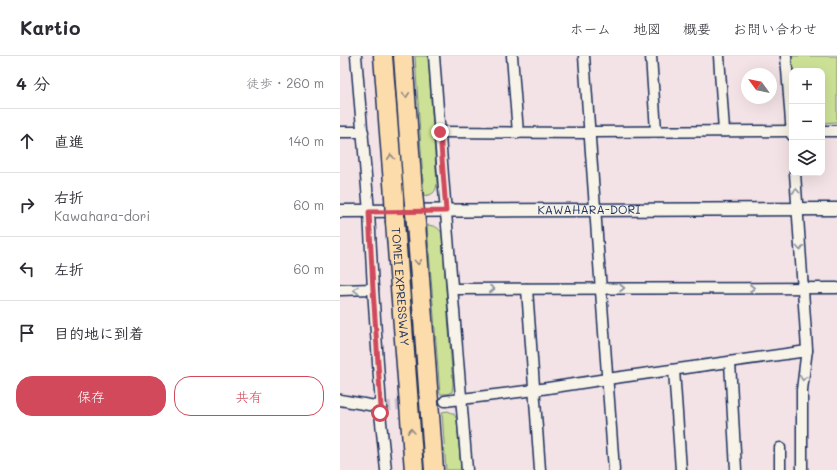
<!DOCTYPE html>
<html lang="ja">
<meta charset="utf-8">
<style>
:root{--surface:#fff;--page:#f7f7f7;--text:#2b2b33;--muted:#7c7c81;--line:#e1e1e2;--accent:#d1495b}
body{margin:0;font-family:Mali,"Klee One",sans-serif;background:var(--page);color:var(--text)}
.controls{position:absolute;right:12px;top:12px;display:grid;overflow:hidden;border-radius:8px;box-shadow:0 4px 16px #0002}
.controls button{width:36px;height:36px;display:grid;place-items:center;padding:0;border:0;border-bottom:1px solid var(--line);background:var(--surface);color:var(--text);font:20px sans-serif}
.compass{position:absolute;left:401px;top:12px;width:36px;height:36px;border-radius:50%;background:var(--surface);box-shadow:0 4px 16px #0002;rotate:303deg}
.stop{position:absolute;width:12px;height:12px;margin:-9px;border:3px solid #d1495b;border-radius:50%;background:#fff}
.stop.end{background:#d1495b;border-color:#fff;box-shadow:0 1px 4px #0008}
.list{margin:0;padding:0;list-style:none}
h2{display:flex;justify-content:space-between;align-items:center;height:52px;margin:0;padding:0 16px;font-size:17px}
h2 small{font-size:13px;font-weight:400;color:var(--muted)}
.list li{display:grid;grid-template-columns:26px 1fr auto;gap:12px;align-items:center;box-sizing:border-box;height:64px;padding:0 16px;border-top:1px solid var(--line)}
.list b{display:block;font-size:15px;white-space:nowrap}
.list p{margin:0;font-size:13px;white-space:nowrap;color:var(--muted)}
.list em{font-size:13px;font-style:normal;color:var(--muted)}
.actions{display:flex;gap:8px;padding:12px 16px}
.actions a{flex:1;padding:9px 0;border:1px solid var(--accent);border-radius:16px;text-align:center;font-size:14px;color:var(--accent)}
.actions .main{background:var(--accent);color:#fff}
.icon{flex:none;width:22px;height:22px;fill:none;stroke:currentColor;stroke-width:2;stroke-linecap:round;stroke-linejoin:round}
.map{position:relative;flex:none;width:497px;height:414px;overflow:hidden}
header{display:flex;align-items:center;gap:24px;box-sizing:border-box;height:56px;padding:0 20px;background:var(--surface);border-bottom:1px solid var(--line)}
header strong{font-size:19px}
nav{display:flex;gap:22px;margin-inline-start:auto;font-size:14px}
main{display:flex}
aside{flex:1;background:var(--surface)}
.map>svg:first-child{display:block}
.green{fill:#cde196;stroke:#74887a}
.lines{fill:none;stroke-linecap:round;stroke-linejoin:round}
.minor-tunnel{stroke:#c9bfcb;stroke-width:10;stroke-dasharray:10 5;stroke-linecap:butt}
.minor-casing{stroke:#1b2f5e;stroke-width:13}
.tertiary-casing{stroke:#1b2f5e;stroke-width:15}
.motorway-casing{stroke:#1b2f5e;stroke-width:21}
.minor{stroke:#f7f3e8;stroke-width:10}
.tertiary{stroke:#f7f3e8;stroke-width:12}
.motorway{stroke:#fddcac;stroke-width:18}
.motorway-bridge-casing{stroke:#1b2f5e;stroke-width:21;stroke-linecap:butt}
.motorway-bridge{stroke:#fddcac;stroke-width:18}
.oneway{stroke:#8c8685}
.oneway2{stroke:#8991a3}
.route{stroke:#d1495b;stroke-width:5}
.labels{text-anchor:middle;stroke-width:3;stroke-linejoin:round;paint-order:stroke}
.street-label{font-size:12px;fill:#1b2f5e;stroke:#f7f3e8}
</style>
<header>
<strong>Kartio</strong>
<nav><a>ホーム</a><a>地図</a><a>概要</a><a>お問い合わせ</a></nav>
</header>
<main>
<aside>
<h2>4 分<small>徒歩 · 260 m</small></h2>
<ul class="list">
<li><svg class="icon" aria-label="ahead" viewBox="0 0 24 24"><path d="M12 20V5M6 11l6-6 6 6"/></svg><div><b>直進</b></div><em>140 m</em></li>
<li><svg class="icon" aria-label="right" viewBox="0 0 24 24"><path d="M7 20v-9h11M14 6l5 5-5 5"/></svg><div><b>右折</b><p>Kawahara-dori</p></div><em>60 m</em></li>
<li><svg class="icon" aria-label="left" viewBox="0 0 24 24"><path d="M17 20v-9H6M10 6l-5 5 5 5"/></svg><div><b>左折</b></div><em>60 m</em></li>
<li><svg class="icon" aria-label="arrive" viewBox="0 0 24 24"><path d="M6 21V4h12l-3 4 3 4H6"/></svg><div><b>目的地に到着</b></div></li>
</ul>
<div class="actions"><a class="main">保存</a><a>共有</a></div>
</aside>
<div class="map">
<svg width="497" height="414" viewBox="0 0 497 414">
<rect width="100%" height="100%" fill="#f4e3e6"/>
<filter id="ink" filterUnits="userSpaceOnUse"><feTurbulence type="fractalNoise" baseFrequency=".025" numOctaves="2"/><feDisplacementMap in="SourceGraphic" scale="8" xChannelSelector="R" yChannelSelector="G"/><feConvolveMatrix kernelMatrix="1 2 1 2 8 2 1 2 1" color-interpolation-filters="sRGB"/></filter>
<g filter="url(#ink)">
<g class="green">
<path d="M75 0H88L97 128C95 138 93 138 84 140Z"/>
<path d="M452 0H497V66L482 67V15H453Z"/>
<path d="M87 169C95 170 99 171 102 178L113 329 112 336 107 338H100Z"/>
<path d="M108 355 114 358 117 364 121 414H106L102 356Z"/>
</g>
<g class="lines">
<path class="minor-tunnel" d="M41 351 105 345"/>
<g class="minor-casing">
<g id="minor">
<path d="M16 0 29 156 33 233 41 351 40 357 46 414"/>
<path d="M94 0 103 120 127 414"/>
<path d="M172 0 178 77"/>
<path d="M244 0 274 414"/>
<path d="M311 0 316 75"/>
<path d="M379 0 384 75"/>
<path d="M446 0 452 79"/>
<path d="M482 75H497"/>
<path d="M0 76H23"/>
<path d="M100 76 250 77"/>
<path d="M249 76 452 75"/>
<path d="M455 117 467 293 462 334V414"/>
<path d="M113 233 497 232"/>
<path d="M187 233 200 414"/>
<path d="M0 234 33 233"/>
<path d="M390 306 396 414"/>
<path d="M334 314 341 414"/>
<path d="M0 344 41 351"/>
<path d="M105 345 195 334 267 323 467 295"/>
<path d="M440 392V414"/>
</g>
</g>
<g class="tertiary-casing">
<g id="tertiary">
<path id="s1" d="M0 155 497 153"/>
</g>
</g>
<g class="motorway-casing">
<g id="motorway">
<path d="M43 0 54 140"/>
<path d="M63 0 73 137"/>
<path id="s2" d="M55 166 74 414"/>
<path d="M76 167 94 414"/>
</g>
</g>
<use href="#minor" class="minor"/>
<use href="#tertiary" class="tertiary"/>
<use href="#motorway" class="motorway"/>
<g class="motorway-bridge-casing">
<g id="motorway-bridge">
<path d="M73 137 76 167"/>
<path d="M54 140 55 166"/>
</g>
</g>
<use href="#motorway-bridge" class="motorway-bridge"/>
</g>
<defs><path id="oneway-chevron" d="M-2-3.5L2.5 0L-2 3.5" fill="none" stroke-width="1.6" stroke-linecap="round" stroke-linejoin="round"/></defs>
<g class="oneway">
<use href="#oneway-chevron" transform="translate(66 39) rotate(86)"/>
<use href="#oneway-chevron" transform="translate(51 101) rotate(-94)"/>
<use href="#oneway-chevron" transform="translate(78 206) rotate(86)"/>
<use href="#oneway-chevron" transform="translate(71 375) rotate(-94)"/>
</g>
<g class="oneway2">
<use href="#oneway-chevron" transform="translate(456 135) rotate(-94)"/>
<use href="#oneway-chevron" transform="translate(460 192) rotate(86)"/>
<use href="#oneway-chevron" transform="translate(282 232)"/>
<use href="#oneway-chevron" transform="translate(412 232)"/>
<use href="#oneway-chevron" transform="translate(152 233)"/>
<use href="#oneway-chevron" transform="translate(16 234) rotate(179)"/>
<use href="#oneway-chevron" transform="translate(463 322) rotate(98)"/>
</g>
</g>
<g class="lines" filter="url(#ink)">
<path class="route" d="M40 357 41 351 33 233 29 156 106 155 100 76"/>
</g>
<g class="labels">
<g class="street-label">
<text dy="4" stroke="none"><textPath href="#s1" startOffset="249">KAWAHARA-DORI</textPath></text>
<text dy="4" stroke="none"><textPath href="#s2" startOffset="65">TOMEI EXPRESSWAY</textPath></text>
</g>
</g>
</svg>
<div class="controls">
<button>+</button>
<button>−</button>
<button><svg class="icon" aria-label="layers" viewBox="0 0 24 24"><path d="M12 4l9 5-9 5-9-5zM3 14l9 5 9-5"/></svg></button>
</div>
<svg class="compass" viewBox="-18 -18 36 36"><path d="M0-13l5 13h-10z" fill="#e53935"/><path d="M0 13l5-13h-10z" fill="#7c7c81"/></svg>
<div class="stop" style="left:40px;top:357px"></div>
<div class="stop end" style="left:100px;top:76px"></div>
</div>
</main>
